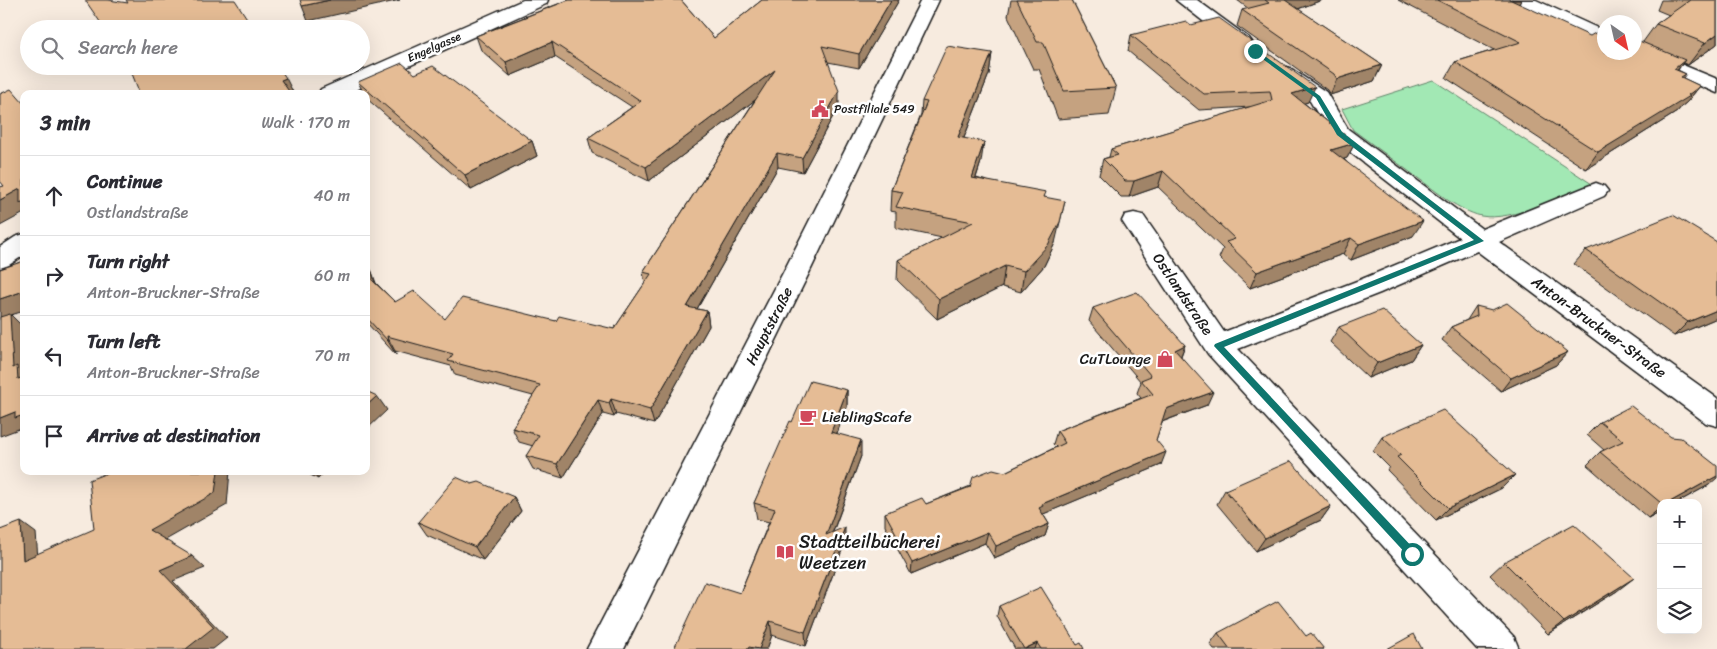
<!DOCTYPE html>
<meta charset="utf-8">
<style>
:root{--surface:#fff;--page:#f7f7f7;--text:#2b2b33;--muted:#7c7c81;--line:#e1e1e2}
body{margin:0;font-family:Sriracha,sans-serif;background:var(--page);color:var(--text)}
.controls{position:absolute;right:15px;bottom:15px;display:grid;overflow:hidden;border-radius:10px;box-shadow:0 5px 20px #0002}
.controls button{width:45px;height:45px;display:grid;place-items:center;padding:0;border:0;border-bottom:1px solid var(--line);background:var(--surface);color:var(--text);font:25px sans-serif}
.compass{position:absolute;left:1597px;top:15px;width:45px;height:45px;border-radius:50%;background:var(--surface);box-shadow:0 5px 20px #0002;rotate:146deg}
.stop{position:absolute;width:15px;height:15px;margin:-11px;border:4px solid #0f766e;border-radius:50%;background:#fff}
.stop.end{background:#0f766e;border-color:#fff;box-shadow:0 1px 5px #0008}
.list{margin:0;padding:0;list-style:none}
h2{display:flex;justify-content:space-between;align-items:center;height:65px;margin:0;padding:0 20px;font-size:21px}
h2 small{font-size:16px;font-weight:400;color:var(--muted)}
.list li{display:grid;grid-template-columns:32px 1fr auto;gap:15px;align-items:center;box-sizing:border-box;height:80px;padding:0 20px;border-top:1px solid var(--line)}
.list b{display:block;font-size:19px;white-space:nowrap}
.list p{margin:0;font-size:16px;white-space:nowrap;color:var(--muted)}
.list em{font-size:16px;font-style:normal;color:var(--muted)}
.icon{flex:none;width:28px;height:28px;fill:none;stroke:currentColor;stroke-width:2;stroke-linecap:round;stroke-linejoin:round}
.map{position:relative;flex:none;width:1717px;height:649px;overflow:hidden}
.search{position:absolute;background:var(--surface);box-shadow:0 5px 20px #0002;left:20px;top:20px;width:350px;height:55px;display:flex;align-items:center;gap:12px;box-sizing:border-box;padding:0 18px;border-radius:28px;color:var(--muted);font-size:19px}
.panel{position:absolute;background:var(--surface);box-shadow:0 5px 20px #0002;left:20px;top:90px;width:350px;height:385px;border-radius:10px}
.map>svg:first-child{display:block}
.green{fill:#a2e8b4;stroke:#5f8268}
.lines{fill:none;stroke-linecap:round;stroke-linejoin:round}
.minor-casing{stroke:#1c1c1c;stroke-width:3}
.tertiary-casing{stroke:#1c1c1c;stroke-width:3}
.minor{fill:#fff;fill-rule:evenodd}
.tertiary{fill:#fff;fill-rule:evenodd}
.wall{fill:#c5a280;stroke:#1c1c1c}
.shaded-wall{fill:#a08468;stroke:#1c1c1c}
.building{fill:#e5bc95;stroke:#1c1c1c}
.route{fill:#0f766e}
.labels{text-anchor:middle;stroke-width:5;stroke-linejoin:round;paint-order:stroke}
.far-street-label{font-size:12px;fill:#1c1c1c;stroke:#fff}
.far-poi-label{font-size:12px;fill:#1c1c1c;stroke:#fff;text-anchor:start}
.street-label{font-size:15px;fill:#1c1c1c;stroke:#fff}
.poi-label{font-size:15px;fill:#1c1c1c;stroke:#fff;text-anchor:end}
.near-poi-label{font-size:18px;fill:#1c1c1c;stroke:#fff;text-anchor:start}
</style>
<div class="map">
<svg width="1717" height="649" viewBox="0 0 1717 649">
<rect width="100%" height="100%" fill="#f7ebdf"/>
<filter id="ink" filterUnits="userSpaceOnUse"><feTurbulence type="fractalNoise" baseFrequency=".02" numOctaves="2"/><feDisplacementMap in="SourceGraphic" scale="10" xChannelSelector="R" yChannelSelector="G"/><feConvolveMatrix kernelMatrix="1 2 1 2 8 2 1 2 1" color-interpolation-filters="sRGB"/></filter>
<g filter="url(#ink)">
<path class="green" d="M1433 80 1592 184C1562 196 1512 222 1481 216 1469 213 1459 207 1449 201L1353 130 1342 109Z"/>
<g class="lines">
<g class="minor-casing">
<g id="minor">
<path d="M523 0H548L546 4 347 94H318L321 89Z"/>
<path d="M1176 0H1197L1249 38 1252 42 1249 46 1242 48 1235 46Z"/>
<path d="M1511 0H1536L1604 31V44L1597 42 1513 4Z"/>
<path d="M1634 45 1717 79V93L1627 55 1625 52H1634Z"/>
<path d="M1283 66 1290 68 1326 92 1348 129 1482 229 1588 186 1596 183 1604 186 1608 191 1604 196 1499 242 1717 398V426L1706 423 1477 251 1380 293 1238 349 1514 637 1519 649H1477L1208 354 1122 221 1125 215 1134 213 1143 215 1224 332 1362 279 1460 238 1332 138 1310 101 1276 76 1273 72 1276 68Z"/>
<path d="M24 234V255L9 265 0 268V247L15 237Z"/>
</g>
</g>
<g class="tertiary-casing">
<path id="tertiary" d="M921 0H939L812 267 624 649H587L786 267Z"/>
</g>
<use href="#minor" class="minor"/>
<use href="#tertiary" class="tertiary"/>
</g>
<g class="wall">
<path d="M568 0H681L714 38 762 0H899L859 68 828 62 839 105 803 172 778 167 697 309 707 311 709 326 654 424 616 414 614 417 603 414 563 478 533 469 526 456 533 446 519 442 512 428 533 396 455 375 451 366 395 351 396 355 366 322V261L372 272 376 283 395 302 445 319 556 321 614 329 645 283 643 272 755 100 649 181 592 153 588 138 632 107 555 57 510 76 481 50 476 36Z"/>
<path d="M1011 0H1072L1116 88 1109 115 1058 119 1039 69H1033L1008 16Z"/>
<path d="M1237 0H1322L1298 9 1382 65 1374 81 1330 95 1327 90 1237 26 1242 10 1249 9Z"/>
<path d="M1398 0H1521L1519 4 1604 52 1643 42 1656 24 1669 15 1657 10 1661 0H1717V44L1688 65 1683 63 1678 70 1686 74 1683 78 1700 86 1687 102 1681 107 1677 112 1586 169 1446 78 1455 62 1494 50Z"/>
<path d="M1191 25 1308 102 1304 103 1355 143 1347 158 1344 159 1413 236 1351 260 1343 254 1250 288 1219 258 1223 249 1158 187 1129 197H1121L1099 175 1103 159 1109 157 1111 149 1250 107 1199 110 1128 51 1131 35Z"/>
<path d="M992 53 989 74 964 138 981 162 976 178 1045 197 1055 243 1044 266 1021 292 1002 287 937 319 897 280 898 260 942 238 896 228V212L890 211 891 190 921 115 922 101Z"/>
<path d="M415 74 532 141 537 156 471 190 366 98V94H364L358 82Z"/>
<path d="M1717 242V318L1674 336 1574 264 1586 250Z"/>
<path d="M1476 306 1568 352 1556 365 1501 391 1442 340 1451 327 1467 320Z"/>
<path d="M1093 308 1185 345 1181 356 1207 405 1162 422 1156 440 1161 465 1043 514 1049 524 1045 536 994 558 985 543 911 574 885 526V513L926 504 1005 472 1056 447 1053 444 1057 431 1141 398 1137 393 1141 382 1089 321Z"/>
<path d="M1339 327 1421 345 1411 360 1368 378 1330 342Z"/>
<path d="M847 390V407L837 433 861 456 833 532 845 542 806 646 772 635 767 649H674L740 593 769 522 757 519 754 503 792 422Z"/>
<path d="M1600 422 1709 485 1676 503H1661V511L1648 518 1587 465 1600 452 1604 450 1587 435Z"/>
<path d="M1382 437 1515 475 1502 488 1436 520 1387 470 1389 467 1373 451Z"/>
<path d="M303 471H325L318 479Z"/>
<path d="M472 484 514 497 521 511 483 560 427 535 418 522Z"/>
<path d="M1225 490 1331 506 1321 520 1256 551 1217 504Z"/>
<path d="M1504 562 1617 591 1548 634 1490 575Z"/>
<path d="M999 606 1077 645 1084 649H1015L997 616Z"/>
<path d="M1218 633 1306 636 1324 649H1214L1210 644Z"/>
</g>
<g class="shaded-wall">
<path d="M330 0H400L308 21 302 6Z"/>
<path d="M891 0H899L859 68V54Z"/>
<path d="M1284 0H1322L1279 16Z"/>
<path d="M1508 0H1521L1517 8Z"/>
<path d="M1717 34V44L1688 65 1705 43Z"/>
<path d="M552 42 555 57 510 76 506 62Z"/>
<path d="M992 53 989 74 956 158 958 137Z"/>
<path d="M1685 60 1673 76 1674 69Z"/>
<path d="M1382 65 1374 81 1330 95 1337 79Z"/>
<path d="M775 70 776 84 649 181 646 167Z"/>
<path d="M286 78 293 92 290 94 281 80Z"/>
<path d="M1700 86 1687 102 1681 107 1677 112 1586 169 1598 152 1688 95Z"/>
<path d="M1315 87 1308 102 1285 109 1292 94Z"/>
<path d="M839 91V105L803 172 802 158Z"/>
<path d="M532 141 537 156 471 190 465 175Z"/>
<path d="M984 142 981 162 969 198 972 178Z"/>
<path d="M1355 143 1347 158 1324 166 1331 150Z"/>
<path d="M777 153 778 167 690 321 687 307Z"/>
<path d="M1163 171 1158 187 1129 197 1134 181Z"/>
<path d="M20 189 24 194V213L0 226V200Z"/>
<path d="M1065 201 1055 243 1044 266 1021 292 1024 271Z"/>
<path d="M1423 221 1413 236 1351 260 1359 244Z"/>
<path d="M1351 238 1343 254 1250 288 1257 272Z"/>
<path d="M366 261 372 272 378 293 370 278 366 264Z"/>
<path d="M1005 266 1002 287 937 319 939 299Z"/>
<path d="M24 291V311L11 315 23 327 24 385 18 379 13 368 0 319V299Z"/>
<path d="M1717 310V318L1674 336 1688 322Z"/>
<path d="M707 311 709 326 654 424 650 410Z"/>
<path d="M387 336 395 351 396 355 388 341Z"/>
<path d="M1185 345 1180 358 1175 350Z"/>
<path d="M1421 345 1411 360 1368 378 1377 363Z"/>
<path d="M1568 352 1556 365 1501 391 1511 378Z"/>
<path d="M847 390V407L831 448V432Z"/>
<path d="M1213 392 1207 405 1161 422 1166 409Z"/>
<path d="M377 396 387 410 366 430V406Z"/>
<path d="M611 399 616 414 614 417 609 403Z"/>
<path d="M598 400 603 414 563 478 557 464Z"/>
<path d="M15 412 24 415V427L0 436V418Z"/>
<path d="M861 440V456L826 550V535Z"/>
<path d="M1166 452 1161 465 1041 515 1039 508 1042 504Z"/>
<path d="M218 471H230L227 505 162 542 149 530Z"/>
<path d="M312 471H325L318 479Z"/>
<path d="M1515 475 1502 488 1436 520 1448 508Z"/>
<path d="M1717 476V478L1709 485 1676 503H1668Z"/>
<path d="M514 497 521 511 483 560 475 547Z"/>
<path d="M1331 506 1321 520 1256 551 1265 538Z"/>
<path d="M1661 507V511L1648 518Z"/>
<path d="M21 522 36 533 39 572 23 560Z"/>
<path d="M1049 524 1045 536 994 558 996 546Z"/>
<path d="M845 527V542L806 646 805 632Z"/>
<path d="M988 532 985 543 911 574 912 563Z"/>
<path d="M192 556 205 568 173 581 227 638 213 649H186L160 570Z"/>
<path d="M1634 578 1617 591 1548 634 1564 622Z"/>
<path d="M770 621 772 635 767 649H759Z"/>
<path d="M1037 643 1035 649H1025Z"/>
</g>
<g class="building">
<path d="M85 0H108L128 3 126 0H235L254 29H105Z"/>
<path d="M300 0H330L302 6Z"/>
<path d="M569 0H681L714 38 762 0H891L859 54 822 46 839 91 802 158 777 153 687 307 707 311 650 410 611 399 609 403 598 400 557 464 526 456 539 435 512 428 540 385 448 361 453 354 387 336 388 341 366 317V264L370 278 395 302 414 291 445 319 462 298 556 321 559 316 614 329 651 274 643 272 775 70 646 167 588 138 641 101 552 42 506 62 476 36Z"/>
<path d="M1017 0H1072L1116 88 1064 91 1043 42H1037Z"/>
<path d="M1265 0H1285L1382 65 1337 79 1334 74 1242 10 1269 3Z"/>
<path d="M1437 0H1511L1590 36 1595 33 1604 37V52H1634V41L1637 40 1685 60 1674 69 1686 74 1681 77 1700 86 1688 95 1690 96 1598 152 1455 62 1521 42Z"/>
<path d="M1690 0H1717V34L1705 43 1656 24Z"/>
<path d="M1219 18 1315 87 1292 94 1355 143 1331 150 1423 221 1359 244 1351 238 1257 272 1226 242 1235 239 1163 171 1134 181H1125L1103 159 1118 155 1111 149 1272 100 1270 91 1204 94 1131 35 1186 21 1191 25Z"/>
<path d="M947 46 992 53 958 137 984 142 972 178 1046 192 1044 197 1065 201 1060 222 1048 245 1024 271 1005 266 939 299 898 260 973 222 896 207 903 192 891 190 927 102 922 101Z"/>
<path d="M402 63 415 74 433 66 532 141 465 175 358 82Z"/>
<path d="M129 66H278L286 78 281 80 291 94H140Z"/>
<path d="M11 89 24 104V201L20 203V189L0 200V187L4 186 0 181V94Z"/>
<path d="M1673 215 1717 242V310L1688 322 1586 250Z"/>
<path d="M24 261V291L0 299V269Z"/>
<path d="M1137 292 1185 345 1175 350 1213 392 1166 409 1156 440 1166 452 1042 504 1043 506 1039 508 1049 524 996 546 988 532 912 563 885 513 922 498 926 504 970 487 973 477 993 469 1005 472 1065 443 1057 431 1153 394 1141 380 1151 376 1093 308Z"/>
<path d="M1507 303 1568 352 1511 378 1451 327 1477 316 1476 306 1492 310Z"/>
<path d="M1382 310 1421 345 1377 363 1339 327Z"/>
<path d="M10 314 13 368 17 366 18 379 24 377V415L15 418V412L0 418V317Z"/>
<path d="M810 381 847 390 831 432 861 440 826 535 845 527 805 632 770 621 759 649 749 647 748 649H674L705 582 740 593 775 509 754 503 790 421 792 422Z"/>
<path d="M366 391 377 396 366 406Z"/>
<path d="M1631 406 1671 437 1681 438 1717 466V476L1668 503H1661L1600 452 1623 441 1600 422Z"/>
<path d="M1443 410 1515 475 1448 508 1397 457 1401 455 1382 437Z"/>
<path d="M1291 461 1331 506 1265 538 1225 490Z"/>
<path d="M112 471H218L215 493 149 530 192 556 160 570 214 627 186 649H0V530L21 522 23 560 94 529 89 480Z"/>
<path d="M456 477 472 484 479 482 514 497 475 547 418 522Z"/>
<path d="M1574 524 1634 578 1564 622 1504 562Z"/>
<path d="M1041 587 1077 645 1081 643 1084 649H1041L1037 643 1024 649 999 606Z"/>
<path d="M1278 601 1306 636 1311 633 1324 649H1230L1218 633Z"/>
<path d="M1414 634 1422 649H1387Z"/>
</g>
</g>
<path class="route" d="M1255 49 1320 96 1342 132 1484 241 1224 347 1416 551 1417 554 1412 558 1409 557 1214 346 1215 344 1474 240 1337 135 1316 98 1253 52Z"/>
<defs>
<g id="civic-bare" transform="scale(1.35)"><path d="M-.6-6.5H3V-4.5H.6V-3L4-1V1h2V6H-6V1h2V-1L-.6-3ZM-1.2 2.5V6h2.4V2.5Z" fill="#d1495b" stroke="#fff" stroke-width="2.5" paint-order="stroke"/></g>
<g id="shop-bare" transform="scale(1.35)"><path d="M-5-2.5h2.3a2.7 3.5 0 0 1 5.4 0H5L5.5 6h-11ZM-1.5-2.5h3a1.5 2.3 0 0 0-3 0Z" fill="#d1495b" stroke="#fff" stroke-width="2.5" paint-order="stroke"/></g>
<g id="cafe-bare" transform="scale(1.35)"><path d="M-5.5-4.5H6V0H3Q3 3.5 0 3.5H-2.5Q-5.5 3.5-5.5 0ZM3-3.2v2h1.7v-2ZM-6 4.5H4V6H-6Z" fill="#d1495b" stroke="#fff" stroke-width="2.5" paint-order="stroke"/></g>
<g id="library-bare" transform="scale(1.35)"><path d="M-6-4Q-3-5.5-.7-3.5V5Q-3 3-6 4ZM6-4Q3-5.5 .7-3.5V5Q3 3 6 4Z" fill="#d1495b" stroke="#fff" stroke-width="2.5" paint-order="stroke"/></g>
</defs>
<g fill-rule="evenodd">
<use href="#civic-bare" x="820" y="109"/>
<use href="#shop-bare" x="1165" y="359"/>
<use href="#cafe-bare" x="808" y="417"/>
<use href="#library-bare" x="785" y="552"/>
</g>
<g class="labels">
<g class="far-street-label">
<text transform="translate(434 47) rotate(-24)" y="4">Engelgasse</text>
</g>
<g class="far-poi-label">
<text x="834" y="113">Postfiliale 549</text>
</g>
<g class="street-label">
<text transform="translate(1183 294) rotate(56)" y="5">Ostlandstraße</text>
<text transform="translate(769 326) rotate(-63)" y="5">Hauptstraße</text>
<text transform="translate(1599 327) rotate(36)" y="5">Anton-Bruckner-Straße</text>
</g>
<g class="poi-label">
<text x="1151" y="364">CuTLounge</text>
<text x="822" y="422" text-anchor="start">LieblingScafe</text>
</g>
<g class="near-poi-label">
<text x="799" y="548">Stadtteilbücherei<tspan x="799" dy="21">Weetzen</tspan></text>
</g>
</g>
</svg>
<div class="controls">
<button>+</button>
<button>−</button>
<button><svg class="icon" aria-label="layers" viewBox="0 0 24 24"><path d="M12 4l9 5-9 5-9-5zM3 14l9 5 9-5"/></svg></button>
</div>
<svg class="compass" viewBox="-18 -18 36 36"><path d="M0-13l5 13h-10z" fill="#e53935"/><path d="M0 13l5-13h-10z" fill="#7c7c81"/></svg>
<div class="stop" style="left:1412px;top:554px"></div>
<div class="stop end" style="left:1255px;top:51px"></div>
<div class="search"><svg class="icon" aria-label="search" viewBox="0 0 24 24"><circle cx="10" cy="10" r="6"/><path d="M15 15l6 6"/></svg>Search here</div>
<section class="panel">
<h2>3 min<small>Walk · 170 m</small></h2>
<ul class="list">
<li><svg class="icon" aria-label="ahead" viewBox="0 0 24 24"><path d="M12 20V5M6 11l6-6 6 6"/></svg><div><b>Continue</b><p>Ostlandstraße</p></div><em>40 m</em></li>
<li><svg class="icon" aria-label="right" viewBox="0 0 24 24"><path d="M7 20v-9h11M14 6l5 5-5 5"/></svg><div><b>Turn right</b><p>Anton-Bruckner-Straße</p></div><em>60 m</em></li>
<li><svg class="icon" aria-label="left" viewBox="0 0 24 24"><path d="M17 20v-9H6M10 6l-5 5 5 5"/></svg><div><b>Turn left</b><p>Anton-Bruckner-Straße</p></div><em>70 m</em></li>
<li><svg class="icon" aria-label="arrive" viewBox="0 0 24 24"><path d="M6 21V4h12l-3 4 3 4H6"/></svg><div><b>Arrive at destination</b></div></li>
</ul>
</section>
</div>
